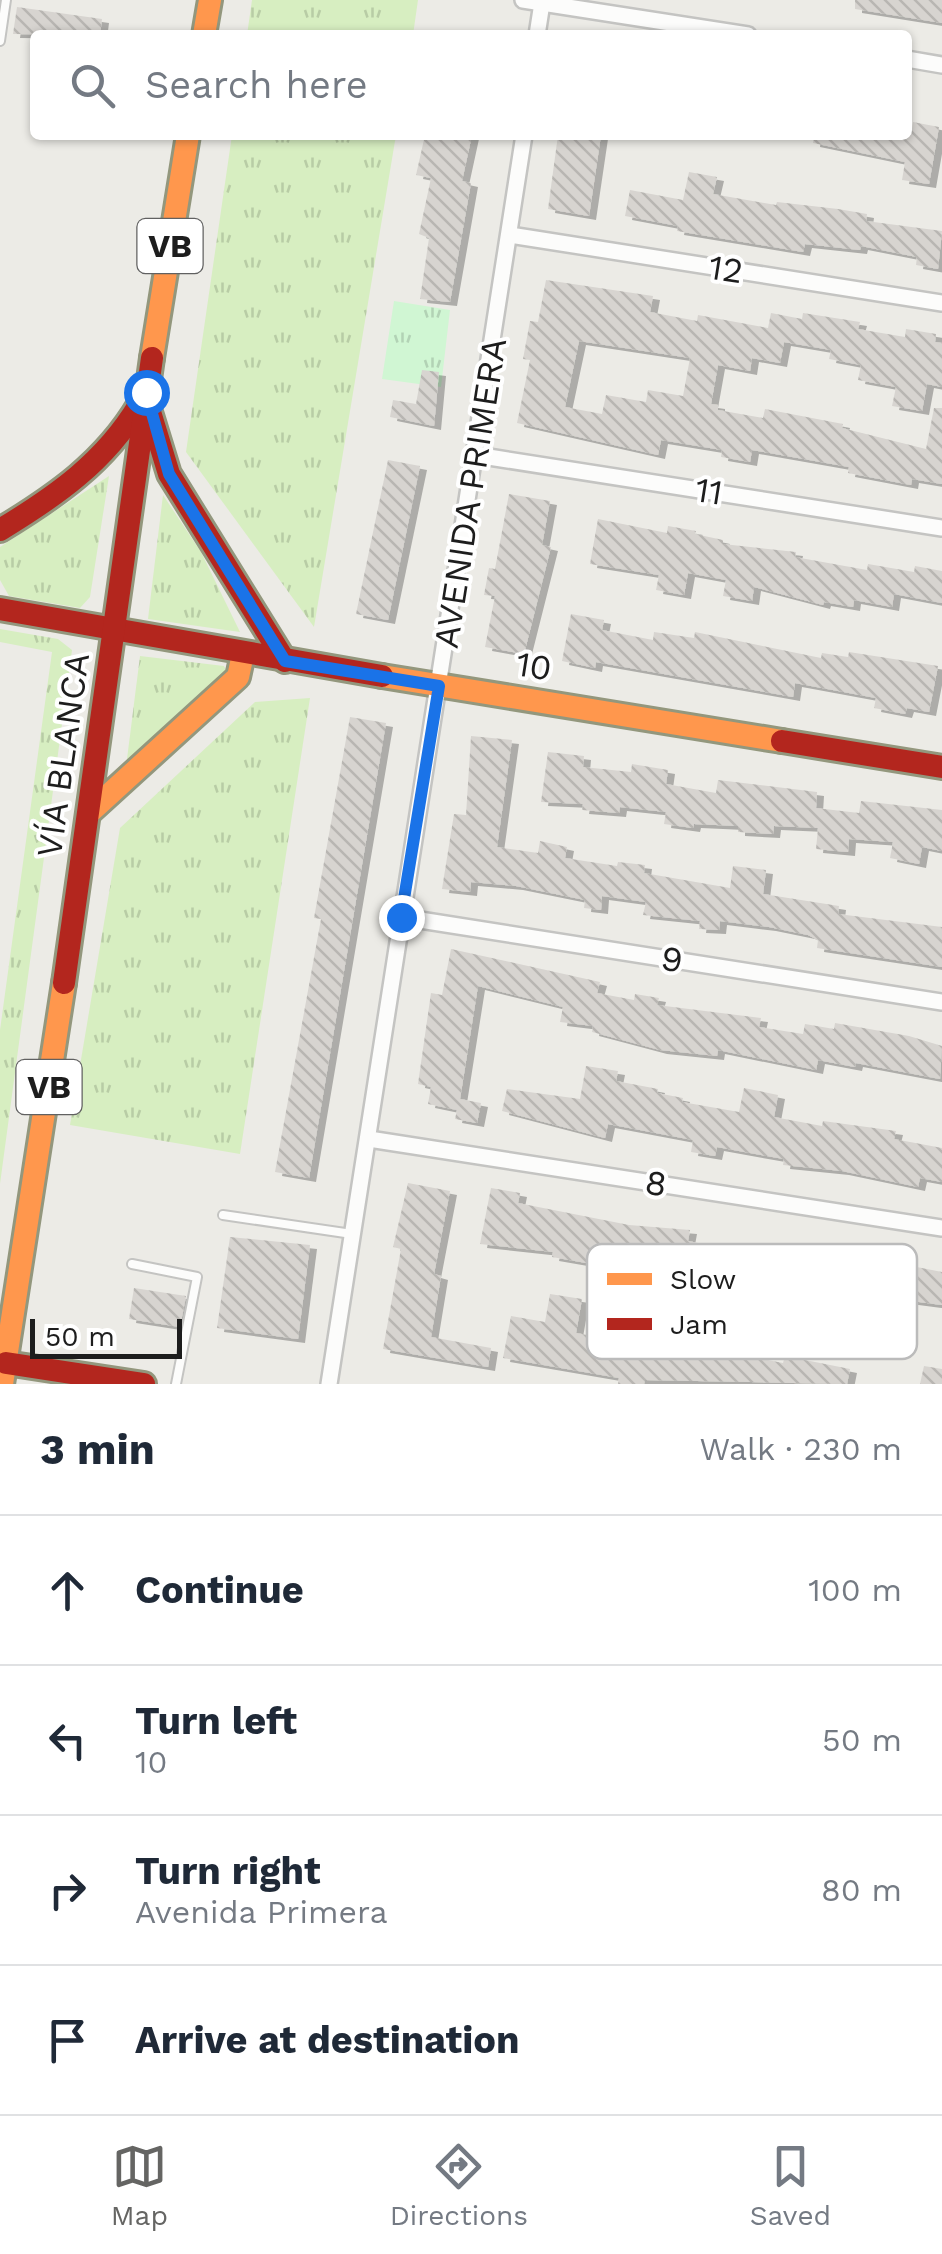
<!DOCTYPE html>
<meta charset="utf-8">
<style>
:root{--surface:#fff;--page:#f6f6f7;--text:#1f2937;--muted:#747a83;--line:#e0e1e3;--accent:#656563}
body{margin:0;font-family:"Work Sans",sans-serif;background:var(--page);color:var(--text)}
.scale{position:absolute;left:30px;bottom:25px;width:152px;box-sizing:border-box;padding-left:10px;border:5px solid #1d1d1d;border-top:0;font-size:28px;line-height:35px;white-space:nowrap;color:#1d1d1d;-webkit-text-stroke:8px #fff;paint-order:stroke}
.stop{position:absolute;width:30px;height:30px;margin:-22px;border:8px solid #1a73e8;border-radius:50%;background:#fff}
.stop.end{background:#1a73e8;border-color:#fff;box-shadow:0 2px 10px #0008}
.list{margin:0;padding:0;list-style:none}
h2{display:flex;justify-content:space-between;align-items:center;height:130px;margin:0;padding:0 40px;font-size:42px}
h2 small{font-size:32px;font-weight:400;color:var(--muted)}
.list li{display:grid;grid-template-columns:65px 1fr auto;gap:30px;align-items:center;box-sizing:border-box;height:150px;padding:0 40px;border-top:2px solid var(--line)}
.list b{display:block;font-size:38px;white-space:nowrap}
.list p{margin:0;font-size:32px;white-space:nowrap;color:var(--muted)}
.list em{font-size:32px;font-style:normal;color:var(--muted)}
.icon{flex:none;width:55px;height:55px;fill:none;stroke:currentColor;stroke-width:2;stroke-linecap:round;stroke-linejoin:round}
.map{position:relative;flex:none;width:942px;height:1384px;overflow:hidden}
.search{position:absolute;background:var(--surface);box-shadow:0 2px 8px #0004;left:30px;right:30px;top:30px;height:110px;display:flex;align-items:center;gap:25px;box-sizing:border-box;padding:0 35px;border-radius:10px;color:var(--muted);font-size:38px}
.sheet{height:730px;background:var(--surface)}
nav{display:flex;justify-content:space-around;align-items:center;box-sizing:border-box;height:140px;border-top:2px solid var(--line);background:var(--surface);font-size:28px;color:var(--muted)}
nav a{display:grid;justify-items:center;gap:5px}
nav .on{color:var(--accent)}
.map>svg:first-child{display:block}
.grass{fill:url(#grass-tufts)}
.park{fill:url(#park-tufts)}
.building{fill:url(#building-back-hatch);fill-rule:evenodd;filter:url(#shadow)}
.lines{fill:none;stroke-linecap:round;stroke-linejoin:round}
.lane-casing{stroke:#c4c4c2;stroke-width:12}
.street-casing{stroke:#c4c4c2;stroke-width:20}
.slow-casing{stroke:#93977d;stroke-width:28}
.jam-casing{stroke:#93977d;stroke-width:28}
.lane{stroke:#fcfcfb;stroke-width:8}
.street{stroke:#fcfcfb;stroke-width:15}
.slow{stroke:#ff974d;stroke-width:22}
.jam{stroke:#b3261e;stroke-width:22}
.route{stroke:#1a73e8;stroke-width:12}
.labels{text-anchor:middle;stroke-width:8;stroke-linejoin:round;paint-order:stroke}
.shield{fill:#fff;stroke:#616161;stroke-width:2.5}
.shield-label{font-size:32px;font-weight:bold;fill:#1d1d1d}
.street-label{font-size:35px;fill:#1d1d1d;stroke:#fff}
.key{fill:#fff;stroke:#bbb;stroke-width:2.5}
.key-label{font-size:28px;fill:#1d1d1d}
</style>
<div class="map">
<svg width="942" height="1384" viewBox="0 0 942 1384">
<defs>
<pattern id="grass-tufts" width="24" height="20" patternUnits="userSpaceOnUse" patternTransform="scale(2.5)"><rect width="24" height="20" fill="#d7eec1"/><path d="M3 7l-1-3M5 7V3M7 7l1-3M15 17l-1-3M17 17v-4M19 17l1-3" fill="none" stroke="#b8cca5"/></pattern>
<pattern id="park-tufts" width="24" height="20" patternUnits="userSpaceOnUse" patternTransform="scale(2.5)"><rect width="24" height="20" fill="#d0f6d3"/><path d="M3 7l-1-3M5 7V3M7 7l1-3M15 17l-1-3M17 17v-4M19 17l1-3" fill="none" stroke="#b2d2b5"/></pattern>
<pattern id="building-back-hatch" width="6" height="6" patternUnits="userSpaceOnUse" patternTransform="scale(2.5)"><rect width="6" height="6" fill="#d7d4d0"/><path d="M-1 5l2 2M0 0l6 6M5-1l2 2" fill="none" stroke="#b8b6b2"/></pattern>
<filter id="shadow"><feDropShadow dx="7" dy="4" stdDeviation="0" flood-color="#0004"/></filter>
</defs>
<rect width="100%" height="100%" fill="#ecebe6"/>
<g class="grass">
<path d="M252 0H418L413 35H247Z"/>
<path d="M232 135H396L314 627 186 452Z"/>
<path d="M109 476 90 597 80 608 9 596 0 580V547Z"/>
<path d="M163 495 201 552 240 632 148 619Z"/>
<path d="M0 629 58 639 72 650 0 1184V1030L52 652 0 642Z"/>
<path d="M140 656 224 666 227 672 126 767Z"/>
<path d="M310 698 240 1154 70 1125 120 828 255 702Z"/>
</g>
<path class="park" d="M394 301 450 310 441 387 382 379Z"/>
<g class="building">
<path d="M855 0H942V23L855 9Z"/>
<path d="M17 7 102 19 100 35 13 34Z"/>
<path d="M913 122 939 127 929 184 902 180 905 162 813 143 814 135H911Z"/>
<path d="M425 135H472L462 181 471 183 450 302 420 299 429 238 419 234 431 178 416 175Z"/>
<path d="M558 135H601L589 216 548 209Z"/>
<path d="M689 172 717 177 713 194 776 205 777 202 838 209 867 214 866 221 942 231 938 269 916 265 917 257 861 246 860 250 805 244 803 252 677 231 678 226 625 216 630 190 683 200Z"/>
<path d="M546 280 653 296 650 312 697 321 698 315 768 328 771 313 802 319 803 313 860 322 858 329 905 337 906 329 936 334 935 342 942 343V387L927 384 922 411 892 406 896 387 858 380 861 365 829 359 831 350 784 342 780 363 752 358 750 371 718 365 711 404 718 405V410L763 418 765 409 843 424 842 428 926 449 934 408H942V484L912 479 911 485 848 473 849 467 752 450 750 462 721 457 722 450 661 440 658 455 517 423 530 360 523 359 530 321 538 322ZM579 341 690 358 683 396 648 390 646 402 606 395 602 414 565 407Z"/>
<path d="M422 370 439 372 434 426 390 417 393 400 416 404Z"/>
<path d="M388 460 420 466 388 620 356 614Z"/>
<path d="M509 494 550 501 542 545 551 547 524 654 485 647 495 596 484 595 489 568 495 569Z"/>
<path d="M598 519 667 533 668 526 696 531 695 534 723 540V544L796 552 795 557 867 570 868 564 914 572 915 566 942 571V603L894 594 892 607 854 600 853 607 824 602 823 605 754 587 752 601 723 596 726 580 688 573 684 595 656 590 659 575 590 564Z"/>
<path d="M571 614 604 620 602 630 653 640 654 632 694 638 695 632 821 658 822 653 848 657 849 652 938 666 929 712 907 708 905 714 874 708 876 698 795 683 793 697 596 662 595 668 562 661Z"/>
<path d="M350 717 386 723 309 1178 275 1172 321 919 314 918Z"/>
<path d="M471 736 512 740 497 847 538 853 540 841 567 847 565 858 617 866 618 862 645 865 644 873 730 888 733 866 766 870 763 894 839 906 838 914 942 927V967L817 948 818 940 808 935 769 927 720 921 719 930 699 929 700 921 643 915 646 902 602 896 601 910 584 908 585 900 516 886 471 882 470 892 442 889 454 814 466 815Z"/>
<path d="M548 752 584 756 583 767 631 772 632 764 668 770 666 784 716 793 718 780 817 792 816 808 859 813 861 801 942 810V851L922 847 919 864 890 858 893 842 849 839 848 852 816 849 818 828 774 826 773 834 738 832V826L694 824 693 828 664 824 666 812 620 807 619 813 582 810 583 804 541 802Z"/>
<path d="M451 949 600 982 597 993 634 1000 635 994 659 998 657 1005 761 1018 759 1027 803 1034 805 1024 834 1029 835 1023 909 1036 942 1046 940 1079 856 1063 855 1067 818 1060 816 1070 718 1050 717 1056 660 1050 592 1032 593 1026 560 1022 563 1007 478 986 460 1099 481 1103 477 1123 455 1119 457 1110 428 1104 431 1087 418 1084 431 993 442 995Z"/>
<path d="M586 1066 618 1071 616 1081 658 1089 657 1093 683 1098 682 1102 739 1112 744 1088 778 1095 774 1117 822 1126 823 1121 896 1131 894 1139 942 1148V1182L920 1178 918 1187 842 1171 783 1165 784 1159 717 1147 715 1156 691 1152 693 1140 608 1124 605 1138 502 1111 507 1089 580 1099Z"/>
<path d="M408 1183 450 1191 434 1274 441 1276 431 1337 491 1348 488 1367 383 1349 401 1249 393 1247Z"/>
<path d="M491 1188 520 1193 518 1203 629 1225 690 1230 688 1241 729 1249 730 1243 799 1252 800 1244 942 1272V1305L904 1300 903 1306 747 1285 683 1270 682 1274 646 1268 643 1280 620 1276 621 1269 552 1257 553 1252 480 1244Z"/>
<path d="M230 1237 310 1245 298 1339 217 1328Z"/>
<path d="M134 1288 186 1296 180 1327 129 1319Z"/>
<path d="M550 1294 582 1299 576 1333 626 1342 627 1332 783 1363 785 1356 850 1369 847 1384 645 1380 644 1384H618L619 1378 503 1358 511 1316 545 1322Z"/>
<path d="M924 1366 942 1369V1384H920Z"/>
</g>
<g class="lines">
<g class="lane-casing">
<g id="lane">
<path d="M0 41 6 0"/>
<path d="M223 1215 352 1234"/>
<path d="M132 1264 197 1277 176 1384"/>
</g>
</g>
<g class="street-casing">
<g id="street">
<path d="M523 0 748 35"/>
<path d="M537 35 542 3"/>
<path d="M907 59 942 65"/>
<path d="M510 235 942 303"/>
<path d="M476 455 942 528"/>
<path d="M401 917 942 1002"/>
<path d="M369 1139 942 1228"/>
<path d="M329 1384 524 135"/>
</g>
</g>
<g class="slow-casing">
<g id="slow">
<path d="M204 35 210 0"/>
<path d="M152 358 188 135"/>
<path d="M382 676 782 741"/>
<path d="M91 811 238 677 243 654"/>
<path d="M2 1384 64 983"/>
</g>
</g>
<g class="jam-casing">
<g id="jam">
<path d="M150 412 169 474 285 661"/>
<path d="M0 530C56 496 105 462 139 405"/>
<path d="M0 609 382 676"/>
<path d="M782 741 942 767"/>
<path d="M64 983 152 358"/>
<path d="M6 1363 144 1384"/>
</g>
</g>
<use href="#lane" class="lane"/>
<use href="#street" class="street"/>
<use href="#slow" class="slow"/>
<use href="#jam" class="jam"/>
</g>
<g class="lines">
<path class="route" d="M146 392 169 474 285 661 439 686 401 917"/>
</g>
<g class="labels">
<g class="shield">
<rect x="137.5" y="219" width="65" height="54" rx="8"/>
<rect x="16.5" y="1060" width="65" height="54" rx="8"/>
</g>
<g class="shield-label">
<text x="170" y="257">VB</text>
<text x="49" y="1098">VB</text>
</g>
<g class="street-label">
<text transform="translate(726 269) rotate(9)" y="12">12</text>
<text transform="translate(709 491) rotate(9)" y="12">11</text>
<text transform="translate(470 493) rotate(-81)" y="12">AVENIDA PRIMERA</text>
<text transform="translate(534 666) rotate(9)" y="12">10</text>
<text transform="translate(63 755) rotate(-82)" y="12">VÍA BLANCA</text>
<text transform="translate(672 959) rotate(9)" y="12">9</text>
<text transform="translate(656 1183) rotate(9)" y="12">8</text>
</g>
</g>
<rect x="587" y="1244" width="330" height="115" rx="15" class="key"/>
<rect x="607" y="1273" width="45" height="12" fill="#ff974d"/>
<rect x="607" y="1318" width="45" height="12" fill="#b3261e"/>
<g class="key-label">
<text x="670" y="1289">Slow</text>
<text x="670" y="1334">Jam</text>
</g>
</svg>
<div class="scale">50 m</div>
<div class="stop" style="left:146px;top:392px"></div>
<div class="stop end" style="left:401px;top:917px"></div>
<div class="search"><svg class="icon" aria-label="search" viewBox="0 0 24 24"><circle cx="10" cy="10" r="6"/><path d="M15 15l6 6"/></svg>Search here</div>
</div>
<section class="sheet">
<h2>3 min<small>Walk · 230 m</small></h2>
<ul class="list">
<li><svg class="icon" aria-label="ahead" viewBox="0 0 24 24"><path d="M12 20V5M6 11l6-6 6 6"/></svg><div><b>Continue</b></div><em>100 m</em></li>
<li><svg class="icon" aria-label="left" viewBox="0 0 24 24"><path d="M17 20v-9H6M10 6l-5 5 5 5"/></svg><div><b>Turn left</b><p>10</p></div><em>50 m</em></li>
<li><svg class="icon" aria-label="right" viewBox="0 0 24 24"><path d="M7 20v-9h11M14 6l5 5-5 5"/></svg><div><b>Turn right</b><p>Avenida Primera</p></div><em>80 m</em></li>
<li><svg class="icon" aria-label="arrive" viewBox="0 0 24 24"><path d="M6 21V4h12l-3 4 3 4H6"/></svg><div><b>Arrive at destination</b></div></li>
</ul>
</section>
<nav>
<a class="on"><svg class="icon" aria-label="map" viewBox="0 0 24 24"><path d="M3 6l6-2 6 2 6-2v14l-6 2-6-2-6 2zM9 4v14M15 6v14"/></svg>Map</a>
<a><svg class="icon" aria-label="directions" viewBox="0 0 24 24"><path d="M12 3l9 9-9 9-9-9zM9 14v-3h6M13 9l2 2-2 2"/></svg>Directions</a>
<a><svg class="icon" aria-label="saved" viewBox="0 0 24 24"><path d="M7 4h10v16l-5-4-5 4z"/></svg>Saved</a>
</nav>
